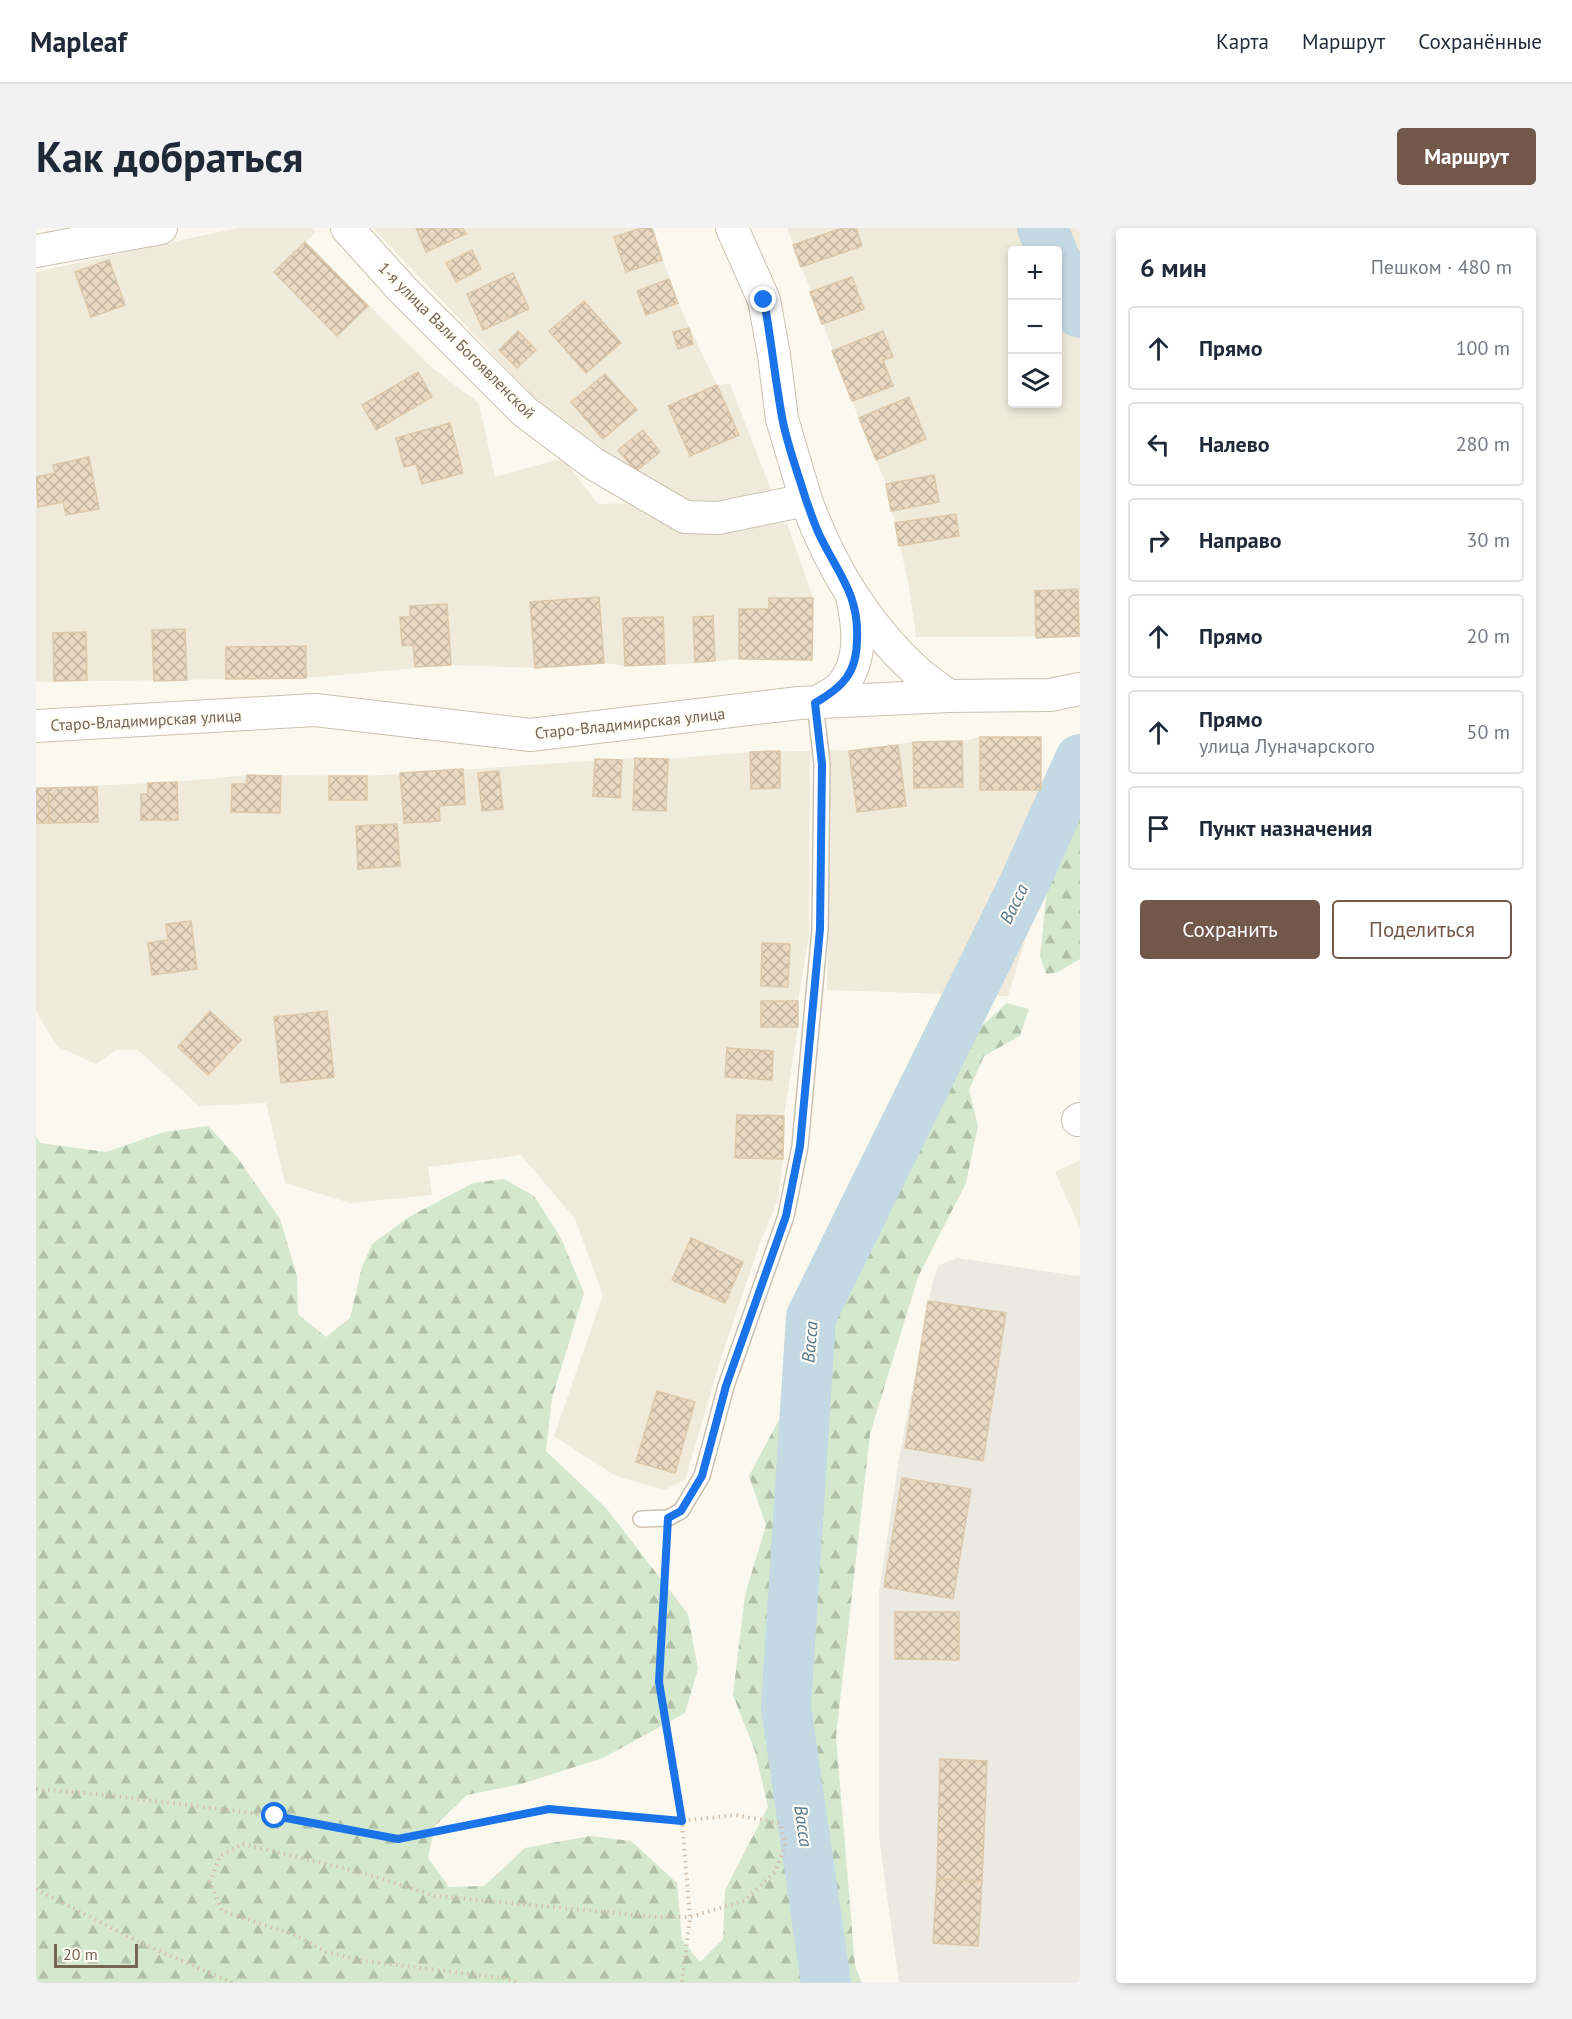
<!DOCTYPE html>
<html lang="ru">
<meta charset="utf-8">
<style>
:root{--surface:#fff;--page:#f2f2f3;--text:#1f2937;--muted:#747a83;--line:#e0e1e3;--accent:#71584a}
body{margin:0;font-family:"PT Sans",sans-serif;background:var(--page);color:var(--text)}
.controls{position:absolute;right:18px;top:18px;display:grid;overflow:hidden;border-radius:6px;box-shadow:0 3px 9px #0003}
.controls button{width:54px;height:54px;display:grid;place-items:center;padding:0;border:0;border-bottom:2px solid var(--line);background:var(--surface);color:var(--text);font:30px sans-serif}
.scale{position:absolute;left:18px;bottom:15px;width:84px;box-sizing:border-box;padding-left:6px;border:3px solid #756552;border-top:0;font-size:16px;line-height:21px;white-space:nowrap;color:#756552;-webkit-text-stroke:4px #fefcf4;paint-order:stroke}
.stop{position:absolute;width:18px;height:18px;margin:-14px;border:4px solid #1a73e8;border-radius:50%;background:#fff}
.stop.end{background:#1a73e8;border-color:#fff;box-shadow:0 2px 6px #0008}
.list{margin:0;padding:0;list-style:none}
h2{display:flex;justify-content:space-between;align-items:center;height:78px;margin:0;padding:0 24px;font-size:26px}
h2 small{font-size:20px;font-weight:400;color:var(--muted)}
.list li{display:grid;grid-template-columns:39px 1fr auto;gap:18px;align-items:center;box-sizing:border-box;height:84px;margin:0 12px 12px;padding:0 12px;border:2px solid var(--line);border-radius:6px}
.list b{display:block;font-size:22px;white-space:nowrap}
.list p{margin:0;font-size:20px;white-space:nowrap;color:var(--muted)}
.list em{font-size:20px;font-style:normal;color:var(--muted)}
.actions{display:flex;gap:12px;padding:18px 24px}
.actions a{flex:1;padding:14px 0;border:2px solid var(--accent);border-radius:6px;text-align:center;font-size:21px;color:var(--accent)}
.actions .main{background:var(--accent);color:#fff}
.icon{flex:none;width:33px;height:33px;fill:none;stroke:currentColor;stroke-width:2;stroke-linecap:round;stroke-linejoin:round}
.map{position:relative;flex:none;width:1044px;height:1755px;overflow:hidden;border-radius:6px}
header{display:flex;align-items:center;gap:36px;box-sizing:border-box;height:84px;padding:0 30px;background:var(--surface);border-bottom:2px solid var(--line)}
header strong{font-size:28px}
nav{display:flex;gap:33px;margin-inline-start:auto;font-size:21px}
.intro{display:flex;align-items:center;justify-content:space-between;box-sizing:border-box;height:144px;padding:0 36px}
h1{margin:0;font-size:42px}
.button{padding:15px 27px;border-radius:6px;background:var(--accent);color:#fff;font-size:21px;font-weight:700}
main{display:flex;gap:36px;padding:0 36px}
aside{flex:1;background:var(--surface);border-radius:6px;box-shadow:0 3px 9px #0003}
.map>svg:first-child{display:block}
.residential{fill:#efeada;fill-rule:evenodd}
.industrial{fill:#ece8e2}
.forest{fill:url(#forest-firs)}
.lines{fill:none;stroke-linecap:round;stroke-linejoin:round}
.river{stroke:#c3d9e3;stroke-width:50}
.building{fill:url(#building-cross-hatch);stroke:#dec8aa;stroke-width:1.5}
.service-casing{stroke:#cbc1b1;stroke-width:18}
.minor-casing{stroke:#cbc1b1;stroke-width:34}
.path{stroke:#d3c2ab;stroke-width:4;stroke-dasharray:1.5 4.5;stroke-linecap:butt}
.service{stroke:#fff;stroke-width:15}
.minor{stroke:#fff;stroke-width:32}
.route{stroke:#1a73e8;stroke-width:8}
.labels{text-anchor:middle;stroke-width:4.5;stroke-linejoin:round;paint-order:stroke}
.street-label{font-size:16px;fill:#756552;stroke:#fefcf4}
.water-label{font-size:18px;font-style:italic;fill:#51778b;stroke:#fefcf4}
</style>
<header>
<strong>Mapleaf</strong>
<nav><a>Карта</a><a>Маршрут</a><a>Сохранённые</a></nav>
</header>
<div class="intro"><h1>Как добраться</h1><a class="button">Маршрут</a></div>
<main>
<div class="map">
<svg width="1044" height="1755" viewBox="0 0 1044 1755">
<defs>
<pattern id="forest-firs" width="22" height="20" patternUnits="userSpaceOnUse" patternTransform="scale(1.5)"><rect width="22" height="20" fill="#d3e8cd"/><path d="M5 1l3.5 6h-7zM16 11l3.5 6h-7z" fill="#b0c0a9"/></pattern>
<pattern id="building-cross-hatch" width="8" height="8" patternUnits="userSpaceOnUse" patternTransform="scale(1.5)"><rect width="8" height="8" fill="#e9d9c3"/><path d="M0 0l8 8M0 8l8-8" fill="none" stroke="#c1b4a1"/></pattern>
</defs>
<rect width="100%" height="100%" fill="#fbf8ee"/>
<g class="residential">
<path d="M201 0H277L280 4 269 14 396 140 443 175 459 249 527 230 562 276 605 275 640 302 751 295 777 370 776 432 703 431 648 436 589 438 568 435 499 440 415 437 270 450 0 454V44Z"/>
<path d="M337 0H616L642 75 681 157 694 156 735 262 661 278 573 230 505 177Z"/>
<path d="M751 0H1044V408L880 409 873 358 850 256 816 173ZM976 22H1022V176H976Z"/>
<path d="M944 509H1005V562L998 683 972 768 791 762 795 587 791 521 813 523 877 514 926 513Z"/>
<path d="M774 523 773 707 762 773V799L748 888 747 931 742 972 725 1012 685 1130 649 1252 628 1262 580 1248 518 1208 567 1067 539 991 485 927 392 939 396 967 314 975 249 955 230 875 163 878 102 822H80L60 836 22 819 0 784V560L141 554 211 547 331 548 599 530 632 531 714 524Z"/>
<path d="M1044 932V1000L1019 944Z"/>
</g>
<path class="industrial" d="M921 1030 1041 1048 1044 1047V1755H863L843 1608V1365L862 1236 897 1052 903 1037Z"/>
<g class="forest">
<path d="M1044 574V731L1022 744 1010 746 1004 728 1014 634Z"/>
<path d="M971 775 993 781 984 808 948 828 933 862 942 898 930 955 882 1049 834 1206 800 1509 819 1738 826 1755H0V908L4 915 70 924 128 904 172 898 201 929 244 991 261 1048 262 1086 290 1109 314 1090 326 1039 336 1016 373 989 437 955 468 951 498 968 525 1010 548 1065 516 1170 510 1223 570 1280 652 1386 662 1441 649 1485 567 1530 485 1556 431 1567 399 1598 392 1630 413 1659 448 1658 489 1620 554 1608 595 1613 641 1655 646 1712 664 1734 687 1711 689 1662 732 1579 719 1523 697 1467 709 1367 730 1297 713 1248 746 1186 790 1077 842 994 879 906 907 861 937 806Z"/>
</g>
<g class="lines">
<g class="river">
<path d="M1006 0 1016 22"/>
<path d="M1022 35 1044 85"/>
<path d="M790 1755 750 1479 775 1089 987 658 1044 531"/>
</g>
</g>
<g class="building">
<path d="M380 0H427L430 6 390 24Z"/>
<path d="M605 0H616L626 32 590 44 578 9Z"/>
<path d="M806 0H820L826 18 765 39 757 17Z"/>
<path d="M269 14 332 78 301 108 238 44Z"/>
<path d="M436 22 445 41 420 54 410 35Z"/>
<path d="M73 32 89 77 55 89 39 44Z"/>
<path d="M477 45 493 81 447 102 431 66Z"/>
<path d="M816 49 828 81 786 96 774 64Z"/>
<path d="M633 51 642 75 610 87 601 63Z"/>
<path d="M548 73 585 115 550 145 513 103Z"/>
<path d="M653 100 657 116 642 121 637 104Z"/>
<path d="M482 103 500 122 481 140 463 122Z"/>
<path d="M847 103 857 129 847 132 857 158 816 173 796 123Z"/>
<path d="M382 144 396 169 340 202 326 177Z"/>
<path d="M569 146 601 182 567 211 535 174Z"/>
<path d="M681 157 703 207 654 228 632 178Z"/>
<path d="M873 169 890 211 840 232 823 190Z"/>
<path d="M414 195 427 245 386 256 380 236 368 239 360 210Z"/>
<path d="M607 202 624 224 600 243 582 222Z"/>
<path d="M53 229 63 281 30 287 27 274 2 279 0 249 19 245 17 237Z"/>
<path d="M898 247 903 274 855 283 850 256Z"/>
<path d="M920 286 923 308 863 318 859 295Z"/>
<path d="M1042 361 1043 408 1000 410 999 363Z"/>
<path d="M563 369 568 435 499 440 494 374Z"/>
<path d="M733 370H777L776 432 703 431V381H733Z"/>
<path d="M411 376 415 437 379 439 377 417 366 418 364 389H374V378Z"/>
<path d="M677 388 679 433 659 434 657 389Z"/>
<path d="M627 389 629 436 589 438 587 390Z"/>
<path d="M149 401 151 452 118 453 116 402Z"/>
<path d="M50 404 51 452 18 453 17 405Z"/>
<path d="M270 418V450L190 451V419Z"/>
<rect x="944" y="509" width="61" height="53"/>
<path d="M926 513 927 559 878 560 877 514Z"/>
<path d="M862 517 870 578 821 584 813 523Z"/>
<path d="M744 523V560L715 561 714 524Z"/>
<path d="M599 530 632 531 630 583 597 582Z"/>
<path d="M559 531 586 532 584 570 557 568Z"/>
<path d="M427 541 429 576 403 578 404 593 368 595 364 545Z"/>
<path d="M463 543 467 581 446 583 442 545Z"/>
<path d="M211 547 245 548 244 585 195 584 196 556H211Z"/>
<rect x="293" y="548" width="38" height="24"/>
<path d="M141 554 142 592H105V566H112V555Z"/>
<path d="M61 559 62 594 13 595 12 560Z"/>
<path d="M0 560H12L13 595H0Z"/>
<path d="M361 596 364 638 322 641 320 598Z"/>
<path d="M155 693 161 741 116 747 112 715 132 712 130 696Z"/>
<path d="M726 715 754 716 752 759 725 758Z"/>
<rect x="725" y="773" width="37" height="26"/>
<path d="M174 783 205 812 172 847 142 819Z"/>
<path d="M291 783 298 849 245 855 238 789Z"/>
<path d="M691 820 737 823 736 852 689 849Z"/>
<path d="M701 887 748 888 747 931 699 930Z"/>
<path d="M655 1010 707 1034 689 1075 636 1052Z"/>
<path d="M892 1073 970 1085 947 1233 869 1220Z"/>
<path d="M621 1163 659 1174 639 1245 600 1234Z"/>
<path d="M866 1250 935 1261 917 1371 848 1359Z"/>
<path d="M859 1384H923V1432L859 1431Z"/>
<path d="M904 1531 951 1533 946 1653 901 1651Z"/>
<path d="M901 1651 946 1653 942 1718 897 1715Z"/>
</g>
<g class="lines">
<g class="service-casing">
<path id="service" d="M605 1291 632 1290 645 1283 666 1248 690 1158 750 988 764 918 784 701 786 536 779 475"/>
</g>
<g class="minor-casing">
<g id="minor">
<path d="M311 0 366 61 489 184 558 236 649 289 682 290 770 272C793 336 829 396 880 443 890 452 902 460 913 468"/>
<path d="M696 0 728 72 738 127 746 191 770 272"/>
<path d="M0 23 125 0"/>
<path d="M779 475C787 471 797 466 804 460 827 434 823 400 816 368"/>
<path d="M0 498 279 482 494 507 763 475 913 468 1014 467 1044 461"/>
<path d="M1042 892 1044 891"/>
</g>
</g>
<g class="path">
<path d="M630 1311 623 1453 646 1593 654 1689 646 1755"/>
<path d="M0 1561 70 1567 239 1588 362 1611 513 1581 646 1593 699 1587 744 1595 749 1618 739 1644 708 1673 654 1689H622L399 1668 331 1646 207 1616 184 1628 174 1654 186 1683 259 1707 290 1724 328 1733 468 1750 483 1755"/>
<path d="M0 1661 103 1714 197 1755"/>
</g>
<use href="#service" class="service"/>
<use href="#minor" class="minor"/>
</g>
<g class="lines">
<path class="route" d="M239 1588 362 1611 513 1581 646 1593 623 1454 632 1290 645 1283 666 1248 690 1158 750 988 764 918 784 701 786 536 779 475C807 459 821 445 821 411 823 367 803 347 785 310 779 299 775 285 770 272 762 245 751 217 746 189 739 150 735 111 728 72"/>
</g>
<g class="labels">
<g class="street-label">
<text transform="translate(421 112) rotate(45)" y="6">1-я улица Вали Богоявленской</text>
<text transform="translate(110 492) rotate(-3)" y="6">Старо-Владимирская улица</text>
<text transform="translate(594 495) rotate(-6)" y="6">Старо-Владимирская улица</text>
</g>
<g class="water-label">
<text transform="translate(978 676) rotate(-64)" y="6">Васса</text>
<text transform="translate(774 1114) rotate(-85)" y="6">Васса</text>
<text transform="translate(767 1598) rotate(82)" y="6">Васса</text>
</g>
</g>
</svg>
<div class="controls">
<button>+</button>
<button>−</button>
<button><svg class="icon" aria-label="layers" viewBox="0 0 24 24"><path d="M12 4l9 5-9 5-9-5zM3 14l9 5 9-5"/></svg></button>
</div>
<div class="scale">20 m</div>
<div class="stop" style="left:239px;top:1588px"></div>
<div class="stop end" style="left:728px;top:72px"></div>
</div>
<aside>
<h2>6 мин<small>Пешком · 480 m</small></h2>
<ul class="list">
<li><svg class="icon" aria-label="ahead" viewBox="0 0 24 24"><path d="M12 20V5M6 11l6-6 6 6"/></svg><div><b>Прямо</b></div><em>100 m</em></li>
<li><svg class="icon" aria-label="left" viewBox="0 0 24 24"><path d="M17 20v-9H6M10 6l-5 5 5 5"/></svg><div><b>Налево</b></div><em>280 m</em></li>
<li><svg class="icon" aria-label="right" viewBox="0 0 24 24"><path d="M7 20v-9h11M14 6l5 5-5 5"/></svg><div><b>Направо</b></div><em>30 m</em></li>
<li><svg class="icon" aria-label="ahead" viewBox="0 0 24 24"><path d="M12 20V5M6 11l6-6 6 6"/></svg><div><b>Прямо</b></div><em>20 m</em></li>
<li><svg class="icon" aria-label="ahead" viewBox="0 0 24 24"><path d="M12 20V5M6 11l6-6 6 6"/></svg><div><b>Прямо</b><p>улица Луначарского</p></div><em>50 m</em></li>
<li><svg class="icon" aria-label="arrive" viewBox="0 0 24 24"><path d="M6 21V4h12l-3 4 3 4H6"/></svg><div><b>Пункт назначения</b></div></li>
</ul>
<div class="actions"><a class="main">Сохранить</a><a>Поделиться</a></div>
</aside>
</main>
